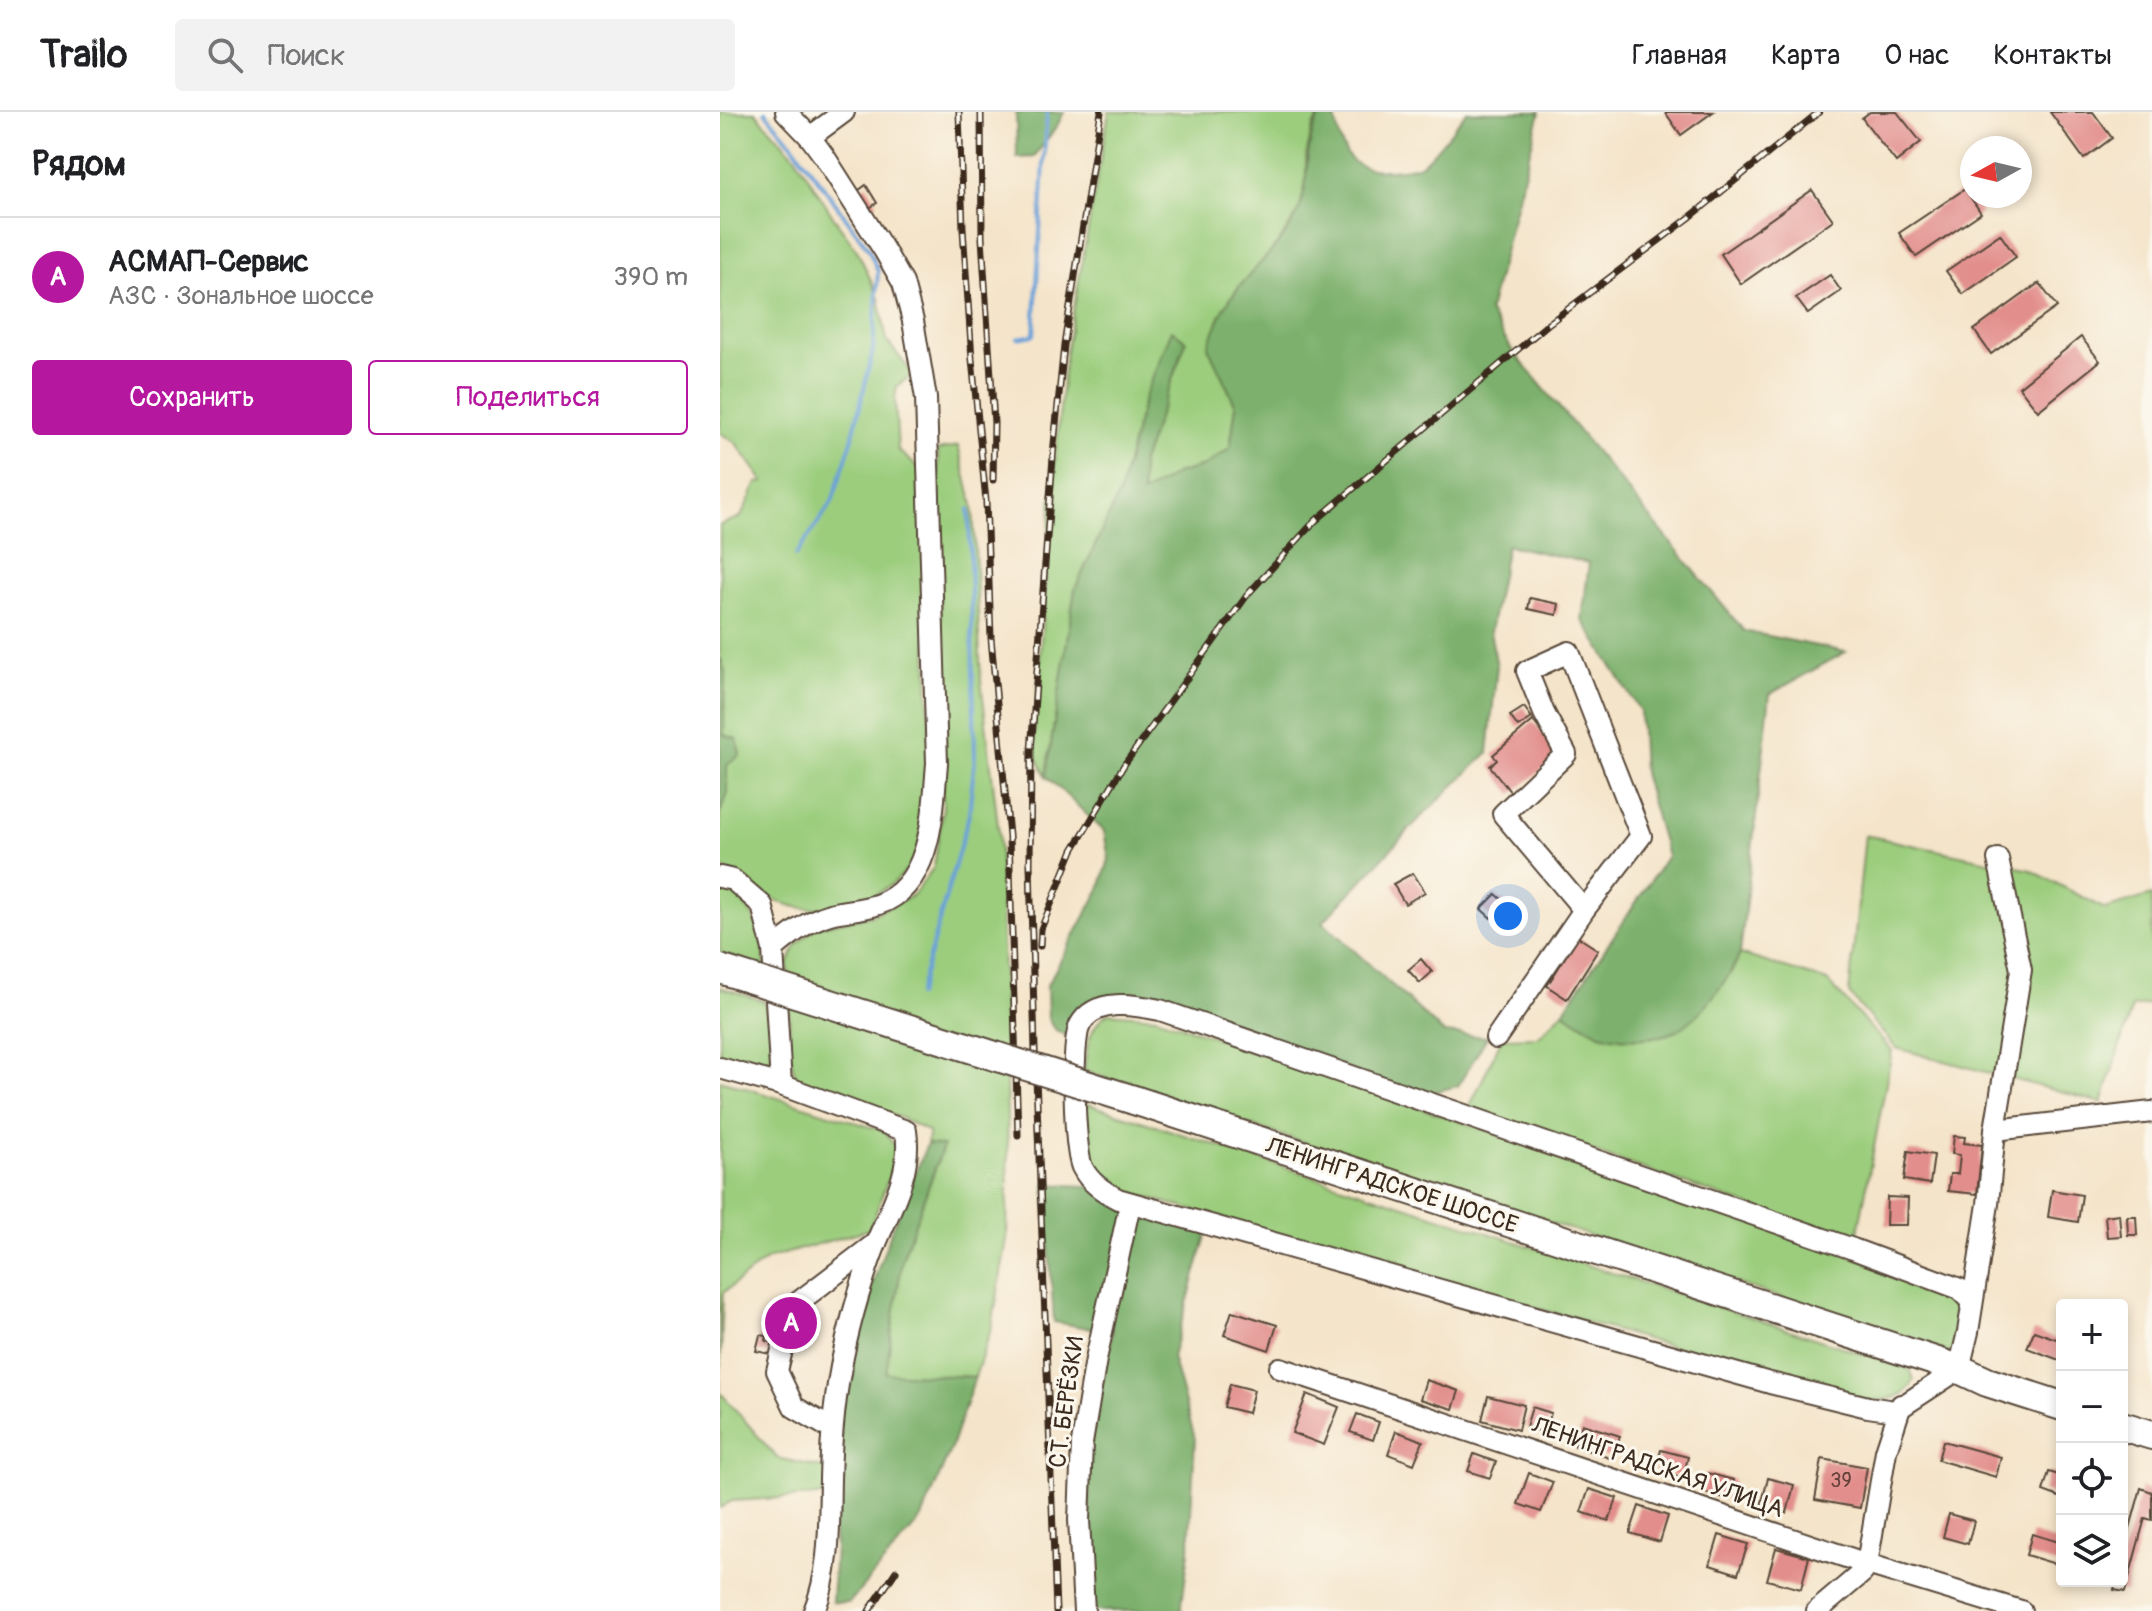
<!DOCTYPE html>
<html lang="ru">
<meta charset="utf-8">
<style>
:root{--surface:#fff;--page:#f2f2f2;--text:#202124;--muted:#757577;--line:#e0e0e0;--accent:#b5179e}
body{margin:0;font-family:Pangolin,sans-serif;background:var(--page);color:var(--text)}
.controls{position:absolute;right:24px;bottom:24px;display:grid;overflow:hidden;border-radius:8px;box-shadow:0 4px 12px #0003}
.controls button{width:72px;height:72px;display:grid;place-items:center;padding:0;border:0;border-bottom:2px solid var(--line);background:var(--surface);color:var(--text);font:40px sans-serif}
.compass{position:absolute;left:1240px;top:24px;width:72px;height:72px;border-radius:50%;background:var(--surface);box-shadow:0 4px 12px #0003;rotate:262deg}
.you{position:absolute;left:788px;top:804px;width:28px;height:28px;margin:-20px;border:6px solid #fff;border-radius:50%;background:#1a73e8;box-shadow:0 0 0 12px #1a73e833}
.badge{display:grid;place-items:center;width:52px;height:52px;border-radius:50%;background:var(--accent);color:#fff;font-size:26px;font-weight:700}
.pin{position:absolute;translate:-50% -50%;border:4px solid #fff;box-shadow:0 2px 8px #0006}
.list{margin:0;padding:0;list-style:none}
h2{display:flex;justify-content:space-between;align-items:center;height:104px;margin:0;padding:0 32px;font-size:34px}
h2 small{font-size:26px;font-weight:400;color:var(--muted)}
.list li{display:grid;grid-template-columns:52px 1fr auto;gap:24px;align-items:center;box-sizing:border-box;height:120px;padding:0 32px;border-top:2px solid var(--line)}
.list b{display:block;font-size:30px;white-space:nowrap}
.list p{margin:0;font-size:26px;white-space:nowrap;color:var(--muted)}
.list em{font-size:26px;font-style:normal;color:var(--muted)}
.actions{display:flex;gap:16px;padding:24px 32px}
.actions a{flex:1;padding:18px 0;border:2px solid var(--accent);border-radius:8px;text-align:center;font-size:28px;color:var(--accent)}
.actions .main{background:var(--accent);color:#fff}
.icon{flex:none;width:44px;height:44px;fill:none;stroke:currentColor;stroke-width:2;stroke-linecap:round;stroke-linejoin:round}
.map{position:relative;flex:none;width:1432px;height:1499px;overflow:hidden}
header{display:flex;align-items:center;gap:48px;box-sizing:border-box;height:112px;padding:0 40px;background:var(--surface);border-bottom:2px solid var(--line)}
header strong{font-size:38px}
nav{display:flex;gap:44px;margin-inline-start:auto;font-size:28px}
.search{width:560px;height:72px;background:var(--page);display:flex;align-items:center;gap:20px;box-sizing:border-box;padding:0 28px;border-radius:8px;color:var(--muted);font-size:30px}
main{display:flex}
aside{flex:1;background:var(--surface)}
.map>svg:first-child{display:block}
.green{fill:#9bcd7d;stroke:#6b7c4e;stroke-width:2}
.forest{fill:#7cb06c;stroke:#5c6d45;stroke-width:2}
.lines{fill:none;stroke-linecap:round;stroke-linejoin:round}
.stream{stroke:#6aa0d8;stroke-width:4}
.building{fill:#e28e8c}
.minor-casing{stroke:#574638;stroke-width:24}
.highway-casing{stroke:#574638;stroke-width:32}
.minor{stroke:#fff;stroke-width:20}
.highway{stroke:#fff;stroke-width:28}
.rail-casing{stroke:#3b2a1e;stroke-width:7}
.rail{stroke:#fbf7ec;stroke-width:4;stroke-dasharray:12;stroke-linecap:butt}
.highway-bridge-casing{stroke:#574638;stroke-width:32;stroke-linecap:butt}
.highway-bridge{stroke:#fff;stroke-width:28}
.labels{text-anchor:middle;stroke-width:6;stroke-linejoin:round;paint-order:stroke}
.number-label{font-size:20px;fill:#65433a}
.street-label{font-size:24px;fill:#3b2a1e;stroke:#fbf7ec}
</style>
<header>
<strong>Trailo</strong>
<div class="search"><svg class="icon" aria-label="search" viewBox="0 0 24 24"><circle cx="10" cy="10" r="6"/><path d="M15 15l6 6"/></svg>Поиск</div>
<nav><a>Главная</a><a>Карта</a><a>О нас</a><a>Контакты</a></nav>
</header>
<main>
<aside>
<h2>Рядом<small></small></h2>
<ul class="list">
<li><span class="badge">A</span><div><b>АСМАП-Сервис</b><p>АЗС · Зональное шоссе</p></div><em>390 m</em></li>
</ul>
<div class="actions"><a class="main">Сохранить</a><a>Поделиться</a></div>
</aside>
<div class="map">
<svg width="1432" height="1499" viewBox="0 0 1432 1499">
<rect width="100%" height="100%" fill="#fbf7ec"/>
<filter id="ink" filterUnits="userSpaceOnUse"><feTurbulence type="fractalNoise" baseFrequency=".0125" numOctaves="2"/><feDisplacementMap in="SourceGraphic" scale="16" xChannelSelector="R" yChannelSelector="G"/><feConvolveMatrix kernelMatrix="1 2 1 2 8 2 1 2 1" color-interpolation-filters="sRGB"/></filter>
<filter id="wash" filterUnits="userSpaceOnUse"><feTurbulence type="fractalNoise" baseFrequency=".006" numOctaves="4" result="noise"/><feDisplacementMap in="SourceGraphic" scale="32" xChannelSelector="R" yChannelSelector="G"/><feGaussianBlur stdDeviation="1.8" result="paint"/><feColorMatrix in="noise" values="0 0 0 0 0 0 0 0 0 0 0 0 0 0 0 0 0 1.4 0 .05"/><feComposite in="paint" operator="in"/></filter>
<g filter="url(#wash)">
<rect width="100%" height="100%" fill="#f4e4c9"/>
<g class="green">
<path d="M0 0H35L76 45 110 100 138 140 159 186 167 229 193 262 177 274 175 287 178 338 202 359C204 428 206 498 208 567 209 624 215 682 198 737 183 784 112 806 69 793 42 786 25 765 0 755V701L7 683V653L17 627 4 624 3 615 5 559 0 544V413L21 405 37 371 44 370 15 330 0 321Z"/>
<path d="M389 0H606L601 2 593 14 586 44V71L578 102 556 134 516 294 510 336 484 354 456 362 421 383 422 350 466 229 425 283 399 382 355 477 326 664 313 637 333 369 345 246Z"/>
<path d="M238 334 253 393 261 568 279 722 288 1038 287 1127 272 1214 255 1265 165 1262 182 1147 223 1035 207 1032 209 1020 181 1006 76 967 68 934 70 905 68 851 77 832 96 815 152 803 193 783 214 755 223 696 218 338Z"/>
<path d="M1145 723 1311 758 1385 797 1432 783V892L1412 895 1382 991 1176 936 1129 882Z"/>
<path d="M0 775C32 785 44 825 45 855L0 841Z"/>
<path d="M1020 842 1107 869 1172 939 1136 1131 749 996 782 926 818 925 843 900 883 923 973 905 1012 859Z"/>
<path d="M0 875 44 889C49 908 66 954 32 957 22 958 10 952 0 949Z"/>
<path d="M388 901 436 905 1227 1177C1245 1204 1244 1212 1234 1242L364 959C367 936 368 915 388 901Z"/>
<path d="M0 968 164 1019 176 1036 173 1053 150 1117 47 1147 3 1181 0 1280 57 1346 113 1358 111 1383 12 1389 0 1396Z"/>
<path d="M365 991 1190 1257 1194 1268C1186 1288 1166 1287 1147 1290L388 1074C363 1055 363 1020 365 991Z"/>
</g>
<g class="forest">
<path d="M296 0H344L337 14 314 45 297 46Z"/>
<path d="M614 0C621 38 626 60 671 58 680 57 692 57 701 52 713 45 736 12 747 0H820L769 199 791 237 1024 519 1126 540 1050 582 1020 842C1010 865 979 908 956 919 938 928 899 929 881 922 868 917 855 907 843 900L947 744 923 661 920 599 862 507 869 451 787 433 770 520 777 554 768 641 699 707 603 810 724 921 767 925 738 974 697 984 493 904 414 880 370 892 348 925 334 917 328 907 327 873 380 777 389 747 384 719 326 664 355 477 399 382 425 283 452 218 466 229 422 350V382L456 362 484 354 510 336 516 294 488 235C494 220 499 203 508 190 528 159 561 136 577 102 593 69 580 36 601 2Z"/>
<path d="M0 544 5 559 4 623 17 627 20 643 7 653V683L0 701Z"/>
<path d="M207 1032 223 1034 182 1147 166 1261 255 1265 231 1336 202 1406 129 1491 112 1490 115 1434 111 1383 128 1240 171 1120Z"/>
<path d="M325 1072 366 1074 487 1120 452 1245 475 1327 469 1439 461 1499H374L369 1407 370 1334 393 1217 367 1216 334 1210Z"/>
</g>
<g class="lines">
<g class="stream">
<path d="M45 0 72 32 148 136 158 159 153 238 132 328 112 390 76 443"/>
<path d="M298 226 314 223 327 0"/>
<path d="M198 884 249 703 255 644 249 397"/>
</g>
</g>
<g id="blocks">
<g class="building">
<path d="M945 0H993L961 23Z"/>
<path d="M1150 0H1177L1201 30 1176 50 1142 6Z"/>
<path d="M1330 0H1373L1392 26 1364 47Z"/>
<path d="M146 73 157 91 146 98 135 81Z"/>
<path d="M1245 77 1261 101 1196 145 1179 121Z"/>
<path d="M1092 78 1113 108 1021 172 1001 142Z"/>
<path d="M1280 122 1296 145 1243 182 1226 159Z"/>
<path d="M1110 163 1121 179 1088 202 1076 186Z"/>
<path d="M1319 171 1337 195 1271 242 1254 218Z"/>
<path d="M1361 225 1380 249 1318 299 1299 275Z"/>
<path d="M810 486 839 492 837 503 808 497Z"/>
<path d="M804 595 812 606 798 615 790 604Z"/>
<path d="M813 609 840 643 792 682 770 654 777 648 773 643Z"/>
<path d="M693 761 705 780 685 792 673 772Z"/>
<path d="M776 782 786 791 771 806 761 797Z"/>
<path d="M858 825 878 838 847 887 827 874Z"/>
<path d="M701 847 712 860 700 871 688 858Z"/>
<path d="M1234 1024 1245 1025 1244 1031 1262 1033 1257 1082 1228 1079 1230 1062H1238L1240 1043 1232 1042Z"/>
<path d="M1188 1039 1214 1043 1210 1072 1184 1068Z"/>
<path d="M1332 1078 1362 1083 1358 1110 1328 1105Z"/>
<path d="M1167 1085 1188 1086 1187 1113H1166Z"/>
<path d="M1399 1102 1401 1124 1387 1125 1385 1104Z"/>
<path d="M1407 1104H1416L1417 1123H1408Z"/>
<path d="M512 1199 557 1213 549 1238 504 1223Z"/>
<path d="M1314 1219 1342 1229V1249L1307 1236Z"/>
<path d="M40 1223 47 1224 46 1229 73 1235 70 1253 54 1250 55 1243 36 1239Z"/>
<path d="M706 1268 739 1279 733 1297 700 1287Z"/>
<path d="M510 1272 534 1278 528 1301 504 1295Z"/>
<path d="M587 1282 619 1295 604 1333 572 1321Z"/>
<path d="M768 1284 804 1293 798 1318 762 1308Z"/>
<path d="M812 1295 831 1301 825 1321 806 1315Z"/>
<path d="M637 1302 659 1310 653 1328 630 1320Z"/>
<path d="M862 1312 900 1324 892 1347 855 1334Z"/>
<path d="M676 1319 703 1329 694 1352 668 1342Z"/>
<path d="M1223 1329 1281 1345 1276 1365 1218 1348Z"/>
<path d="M941 1338 968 1345 963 1366 935 1359Z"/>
<path d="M754 1342 776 1350 770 1366 748 1359Z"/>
<path d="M1102 1347 1147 1355 1140 1396 1095 1388Z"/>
<path d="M1329 1360 1342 1364V1386L1323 1379Z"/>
<path d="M809 1361 833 1370 821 1400 798 1392Z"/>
<path d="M987 1361 1014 1368 1009 1387 982 1380Z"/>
<path d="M1048 1366 1074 1373 1067 1401 1041 1394Z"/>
<path d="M1421 1376 1432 1380V1408L1425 1406 1405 1480 1394 1478 1396 1469H1402V1445Z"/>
<path d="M869 1377 897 1386 889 1409 861 1400Z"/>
<path d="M919 1394 948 1404 940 1430 910 1421Z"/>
<path d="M1229 1402 1254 1409 1248 1432 1223 1425Z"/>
<path d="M1312 1422 1342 1431V1454L1306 1443Z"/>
<path d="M999 1423 1028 1432 1018 1462 990 1453Z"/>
<path d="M1056 1436 1089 1445 1081 1477 1047 1468Z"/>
</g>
</g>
</g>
<g filter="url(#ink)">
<use href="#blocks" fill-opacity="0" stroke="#574638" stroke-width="2"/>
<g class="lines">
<g class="minor-casing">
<g id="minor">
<path d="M90 25 124 0"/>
<path d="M0 765 13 768 42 793 53 837 61 973"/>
<path d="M53 837C71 822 87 809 110 802 126 798 143 798 159 792 213 773 213 697 217 651L206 286 193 209 183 171 164 138 104 44 90 25 66 0"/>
<path d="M776 926 864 798 921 724 849 540 807 559 824 601 846 642 783 702 864 798"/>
<path d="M0 956 61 973 186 1019C192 1059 172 1093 157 1129 144 1161 131 1206 124 1240 115 1281 111 1325 110 1367 109 1410 111 1458 94 1499"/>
<path d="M1275 1018 1432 1000"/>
<path d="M1251 1188 1240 1177 1133 1137 440 898C416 893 375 885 360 913 351 930 354 1036 362 1055 370 1071 383 1079 398 1087L1050 1271 1148 1295 1175 1299 1239 1257 1248 1220 1268 1092 1275 1018 1301 858 1278 747"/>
<path d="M560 1256 1147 1452 1301 1499"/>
<path d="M112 1317 74 1295 57 1259 72 1195 156 1131"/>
<path d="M364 1499 359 1408 362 1331 376 1247 410 1092"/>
<path d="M1097 1499 1143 1460 1147 1452 1166 1339 1181 1293"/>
</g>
</g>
<g class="highway-casing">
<g id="highway">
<path d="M414 988 1239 1257 1267 1270 1342 1294"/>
<path d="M1402 1314 1432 1323"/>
</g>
</g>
<use href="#minor" class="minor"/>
<use href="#highway" class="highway"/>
<g class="rail-casing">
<g id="rail">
<path d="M239 0 243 117 252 247 266 389 271 526 289 724 298 1023"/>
<path d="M261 0 262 126 274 311 273 368"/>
<path d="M320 834 321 817 353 738 404 653 528 482 594 410 828 212 969 106 1099 0"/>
<path d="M149 1499 176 1459"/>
<path d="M336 1499 315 938 310 753 311 639 334 332 344 233 381 0"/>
</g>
</g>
<use href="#rail" class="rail"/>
<g class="highway-bridge-casing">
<path id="highway-bridge" d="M0 857 414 988"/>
</g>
<use href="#highway-bridge" class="highway-bridge"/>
</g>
</g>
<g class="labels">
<g class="number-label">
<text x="1121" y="1375">39</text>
</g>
<g class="street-label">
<text transform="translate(672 1073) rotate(18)" y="8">ЛЕНИНГРАДСКОЕ ШОССЕ</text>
<text transform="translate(346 1290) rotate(-82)" y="8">СТ. БЕРЁЗКИ</text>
<text transform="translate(938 1355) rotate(19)" y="8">ЛЕНИНГРАДСКАЯ УЛИЦА</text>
</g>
</g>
</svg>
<div class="controls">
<button>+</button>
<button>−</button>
<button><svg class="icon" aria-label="locate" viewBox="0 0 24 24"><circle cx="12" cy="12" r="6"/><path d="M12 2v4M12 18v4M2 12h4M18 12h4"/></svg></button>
<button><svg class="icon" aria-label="layers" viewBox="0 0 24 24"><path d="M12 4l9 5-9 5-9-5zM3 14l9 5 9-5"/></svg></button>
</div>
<svg class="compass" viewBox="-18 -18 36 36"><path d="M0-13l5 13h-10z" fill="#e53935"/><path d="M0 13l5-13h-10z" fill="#757577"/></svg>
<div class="you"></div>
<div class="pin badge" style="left:71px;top:1211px">A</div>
</div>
</main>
